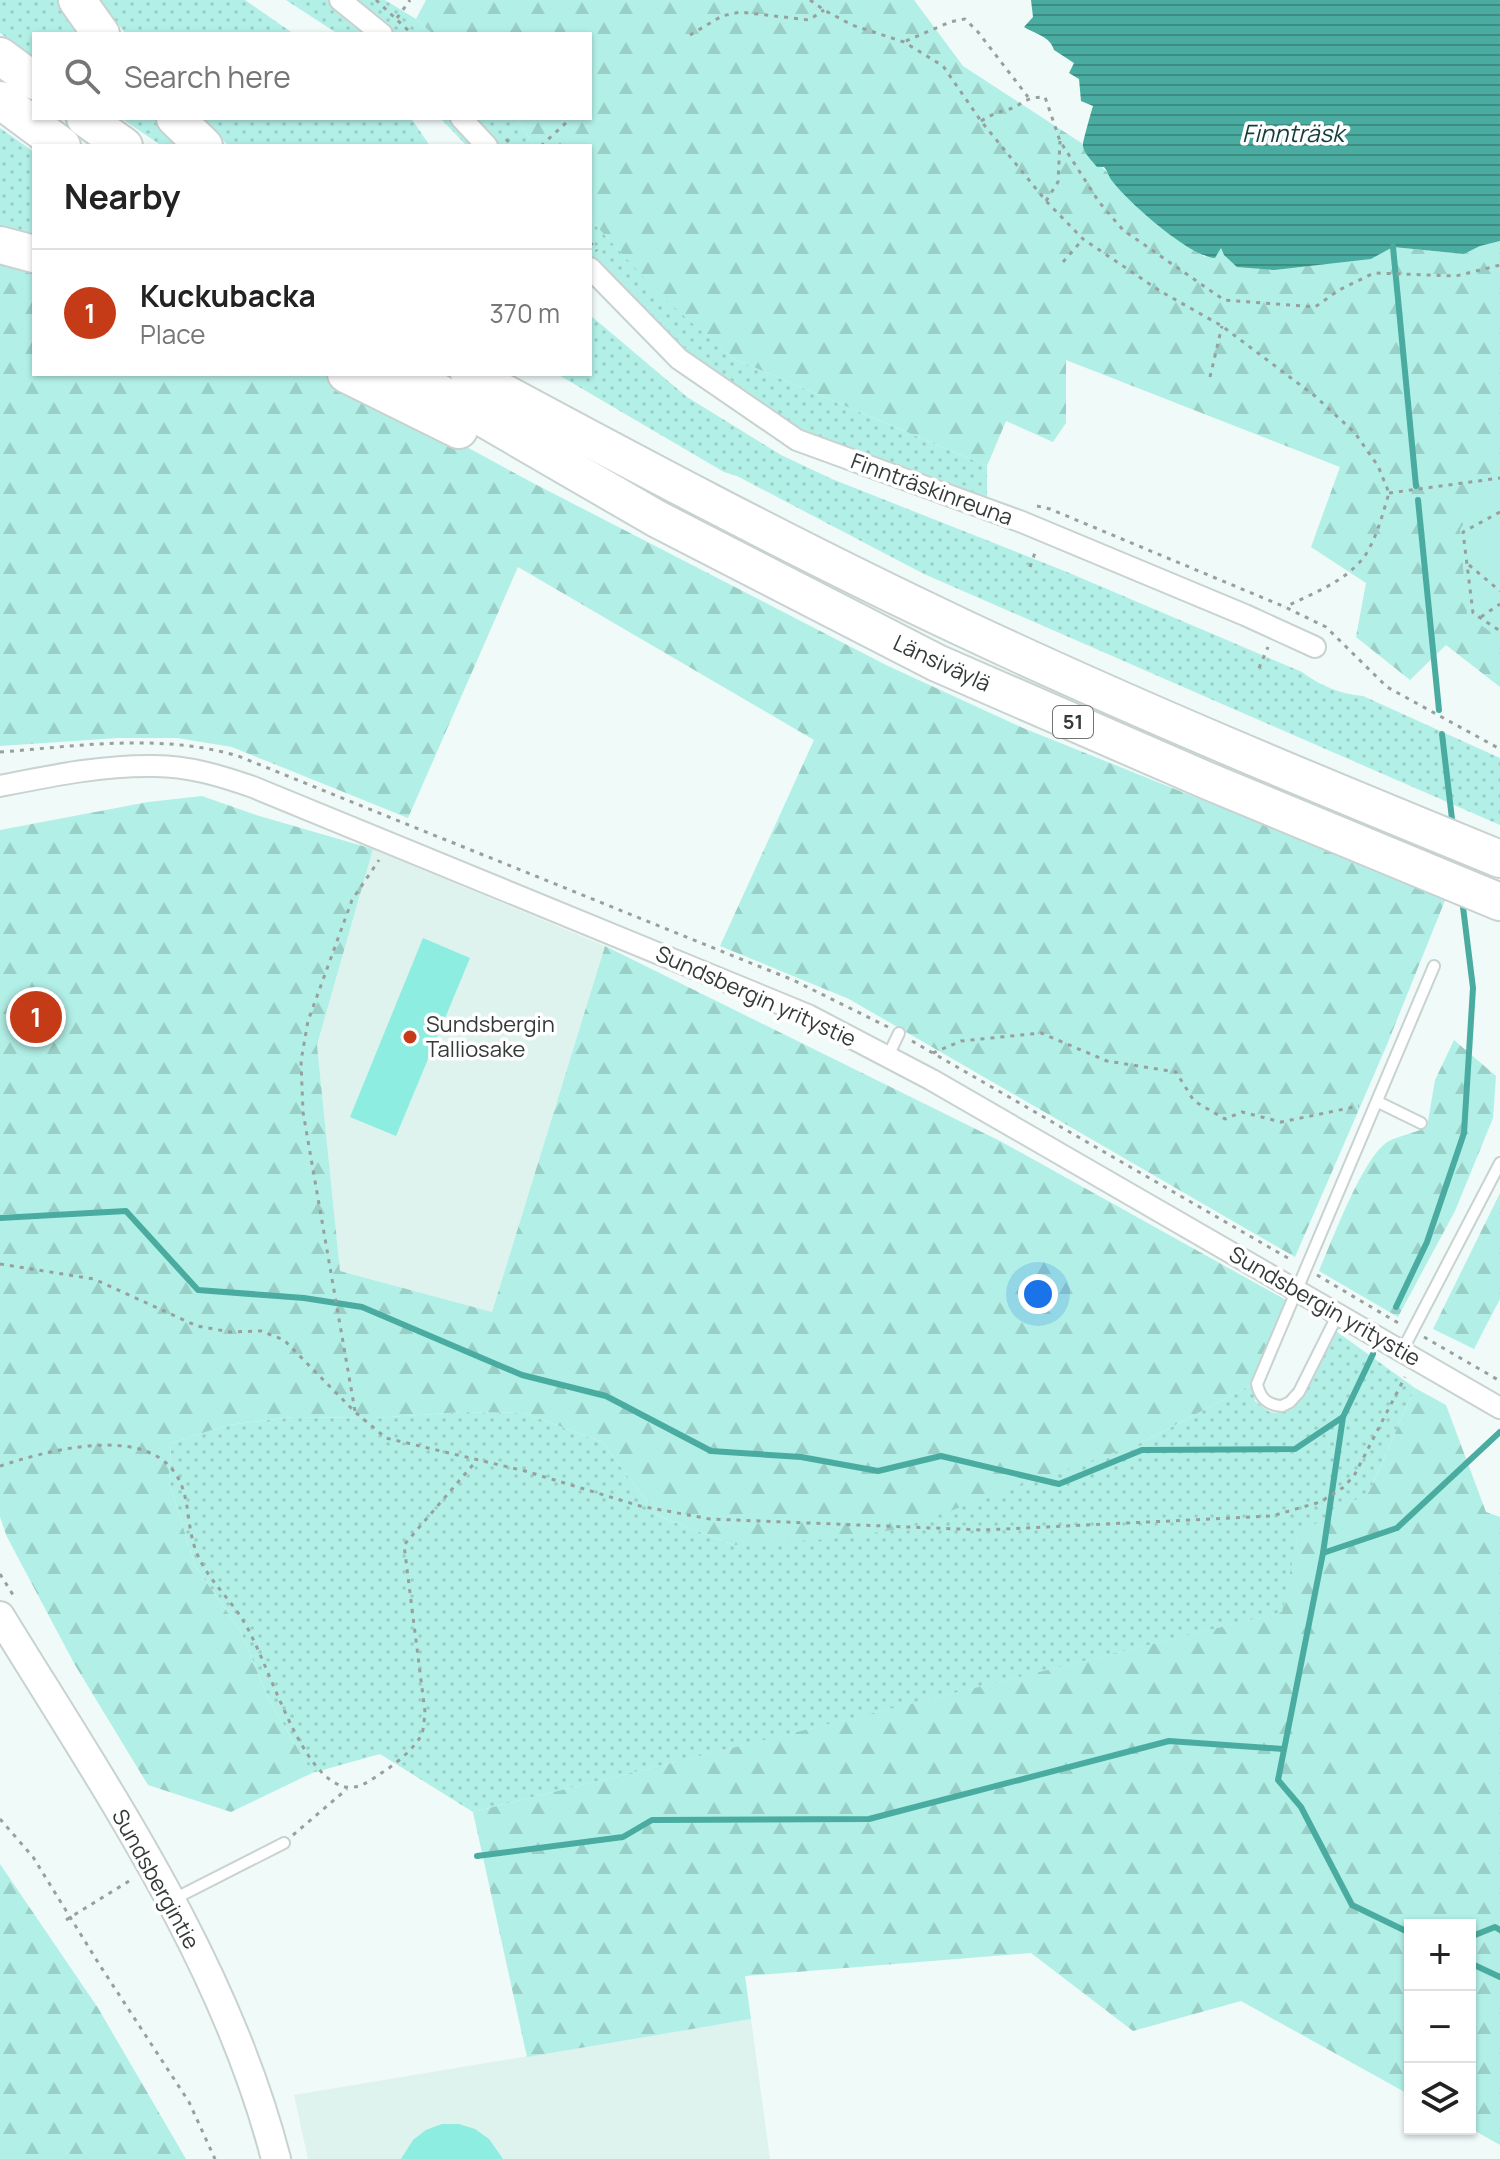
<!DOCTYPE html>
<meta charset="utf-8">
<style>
:root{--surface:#fff;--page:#f2f2f2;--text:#222;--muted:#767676;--line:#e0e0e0;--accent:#c53b18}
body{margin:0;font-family:Manrope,sans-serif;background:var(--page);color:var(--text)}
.controls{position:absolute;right:24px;bottom:24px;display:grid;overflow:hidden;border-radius:0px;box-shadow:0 2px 6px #0004}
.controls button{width:72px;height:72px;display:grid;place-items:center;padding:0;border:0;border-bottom:2px solid var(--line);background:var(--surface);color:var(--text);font:40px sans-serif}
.you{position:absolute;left:1038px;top:1294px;width:28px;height:28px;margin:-20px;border:6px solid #fff;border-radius:50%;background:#1a73e8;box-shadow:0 0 0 12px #1a73e833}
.badge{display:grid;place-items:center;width:52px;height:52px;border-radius:50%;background:var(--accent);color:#fff;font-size:26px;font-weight:700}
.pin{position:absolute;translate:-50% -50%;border:4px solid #fff;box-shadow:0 2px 8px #0006}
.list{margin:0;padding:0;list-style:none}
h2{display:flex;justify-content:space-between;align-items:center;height:104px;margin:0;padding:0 32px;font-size:34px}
h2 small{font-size:26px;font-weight:400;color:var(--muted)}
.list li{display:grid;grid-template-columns:52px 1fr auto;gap:24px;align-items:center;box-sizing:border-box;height:128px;padding:0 32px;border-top:2px solid var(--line)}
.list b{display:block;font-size:30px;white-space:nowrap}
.list p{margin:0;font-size:26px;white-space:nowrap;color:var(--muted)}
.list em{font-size:26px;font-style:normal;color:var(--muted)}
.icon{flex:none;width:44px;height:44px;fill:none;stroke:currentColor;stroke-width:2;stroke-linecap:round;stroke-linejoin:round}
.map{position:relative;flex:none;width:1500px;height:2159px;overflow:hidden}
.search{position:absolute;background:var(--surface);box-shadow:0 2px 6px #0004;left:32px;top:32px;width:560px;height:88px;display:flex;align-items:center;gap:20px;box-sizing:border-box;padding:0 28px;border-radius:0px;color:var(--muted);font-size:30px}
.panel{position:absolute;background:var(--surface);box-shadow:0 2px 6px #0004;left:32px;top:144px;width:560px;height:232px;border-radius:0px}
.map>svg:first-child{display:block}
.built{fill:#def2ee}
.grass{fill:url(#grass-dots)}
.forest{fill:url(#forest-firs)}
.park{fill:#b2f0e7}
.water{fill:url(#water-rules)}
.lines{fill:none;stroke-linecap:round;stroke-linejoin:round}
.stream{stroke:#4aaca0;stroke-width:6}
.building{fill:#8dede0}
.service-casing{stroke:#c8d2d0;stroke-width:14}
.minor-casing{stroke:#c8d2d0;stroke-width:24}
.secondary-casing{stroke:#c8d2d0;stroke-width:32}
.motorway-casing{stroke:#c8d2d0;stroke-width:40}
.path{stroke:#98a09e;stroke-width:3;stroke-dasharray:4 6;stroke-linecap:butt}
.service{stroke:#fff;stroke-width:10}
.minor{stroke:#fff;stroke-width:20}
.secondary{stroke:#fff;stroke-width:28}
.motorway{stroke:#fff;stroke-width:36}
.poi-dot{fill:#c53b18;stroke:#fff;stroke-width:3}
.labels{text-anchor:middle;stroke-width:7;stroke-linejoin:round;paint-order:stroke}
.shield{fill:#fff;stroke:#727474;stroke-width:2}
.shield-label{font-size:20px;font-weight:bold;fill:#353939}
.street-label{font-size:22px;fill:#353939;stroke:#fff}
.poi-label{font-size:22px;fill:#353939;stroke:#fff;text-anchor:start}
.water-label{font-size:24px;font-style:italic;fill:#123f3a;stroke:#fff}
</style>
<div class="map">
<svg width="1500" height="2159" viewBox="0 0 1500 2159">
<defs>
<pattern id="grass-dots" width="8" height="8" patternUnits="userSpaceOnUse" patternTransform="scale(2)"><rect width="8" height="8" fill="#b2f0e7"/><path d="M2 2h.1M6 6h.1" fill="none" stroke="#9acfc7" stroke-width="1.8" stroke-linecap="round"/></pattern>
<pattern id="forest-firs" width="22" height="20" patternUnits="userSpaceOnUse" patternTransform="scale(2)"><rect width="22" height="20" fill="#b2f0e7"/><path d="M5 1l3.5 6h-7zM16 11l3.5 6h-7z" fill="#9acfc7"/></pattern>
<pattern id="water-rules" width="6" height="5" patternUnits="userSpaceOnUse" patternTransform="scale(2)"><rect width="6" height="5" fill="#4aaca0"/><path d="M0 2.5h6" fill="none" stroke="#3e8d83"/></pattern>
</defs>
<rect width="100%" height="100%" fill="#f0faf8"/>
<g class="built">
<path d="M373 849 605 946 492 1312 340 1271 317 1045Z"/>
<path d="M751 2019 770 2159H308L294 2095Z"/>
</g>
<g class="grass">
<path d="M0 0H64L88 34H34V57L0 33Z"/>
<path d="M98 0H245L294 34H126Z"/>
<path d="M286 0H385L416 19 433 34H338Z"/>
<path d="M121 118H164L192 146H162Z"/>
<path d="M200 118H411L430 146H229Z"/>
<path d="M440 118H517L534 146H467Z"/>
<path d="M0 128 34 152V239L0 231Z"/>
<path d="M590 219 659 293 732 358 987 466V519L825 445 660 351 590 284Z"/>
<path d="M590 315 687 397 781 455 832 479 1067 572 1302 672C1321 686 1340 694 1363 696L1500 758V825L924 574 737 476 724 472 557 374H590Z"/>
<path d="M1336 1331 1415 1388 1369 1492 1298 1535 1283 1612 473 1812 380 1754 312 1773 269 1700 240 1630 195 1566 169 1481 171 1443 228 1425 294 1417 374 1418 462 1412 524 1413 602 1442 658 1516 734 1545 1141 1443 1253 1384 1255 1401C1260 1404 1266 1411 1271 1412 1298 1420 1326 1350 1336 1331Z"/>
</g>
<g class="forest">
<path d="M426 0H914L963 66 1083 144 1086 152 1176 238 1205 257 1221 247 1371 259 1393 247 1464 254 1480 246 1500 241V687L1446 645 1410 680 1356 637 1366 583 1311 547 1340 467 1066 360V423L1053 442 1006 421 987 466 732 358 659 294 590 219V146H534L517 118H590V34H433L416 19Z"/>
<path d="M0 257 34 266V374H322L404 413 533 483 886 665 1023 728 1446 898 1386 1047 1295 1257 849 999 720 946 814 740 518 567 408 818 232 747 177 738H118L0 746Z"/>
<path d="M202 796 256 815 373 849 317 1045 340 1271 492 1312 605 946 1002 1142 1286 1300 1253 1384 1141 1443 899 1529 831 1539 734 1545 658 1516 602 1442 524 1413 462 1412 374 1418 294 1417 228 1425 171 1443 169 1481 195 1566 240 1630 269 1700 312 1773 231 1812 148 1785 75 1665 7 1537 0 1517V830L148 802Z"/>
<path d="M1454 1040 1496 1076 1493 1118 1455 1211 1398 1317 1319 1271C1332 1241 1362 1160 1386 1143 1392 1138 1417 1132 1427 1127L1435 1080Z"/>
<path d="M1500 1193V1299L1474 1349 1433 1329Z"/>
<path d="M1415 1388 1446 1405 1486 1512 1500 1517V2145L1470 2128V1925H1410V2095L1241 2001 1133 2031 1031 1953 745 1976 751 2019 527 2057 473 1812 1282 1612 1298 1534 1369 1492Z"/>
<path d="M0 1864 98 2008 186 2159H0Z"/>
</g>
<path class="park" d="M1500 488V638L1467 616 1460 530 1474 505Z"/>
<path class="water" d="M1031 0H1500V241L1480 246 1464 254 1393 247 1371 259 1274 270 1237 267 1224 255 1221 248 1215 258C1190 257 1125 200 1110 178 1108 174 1107 170 1104 167H1097C1093 162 1082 152 1083 144 1083 141 1092 109 1093 106L1081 101 1079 79 1069 73 1074 63 1054 50C1050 36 1035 34 1024 27L1033 17Z"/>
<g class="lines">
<g class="stream">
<path d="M1393 247 1416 486"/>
<path d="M1418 500 1439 710"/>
<path d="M1442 734 1452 819"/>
<path d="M1458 862V864"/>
<path d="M0 1218 126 1211 198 1290 304 1298 362 1307 522 1375 606 1396 711 1451 801 1457 878 1471 941 1456 1059 1484 1142 1450 1295 1449 1343 1417 1373 1354"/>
<path d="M1396 1307 1427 1242 1464 1133 1473 988 1463 907"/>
<path d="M1343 1417 1323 1553 1278 1780 1301 1807 1352 1905 1410 1933"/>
<path d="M1323 1553 1397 1528 1500 1432"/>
<path d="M477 1856 623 1837 652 1820 869 1819 1169 1741 1283 1749"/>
<path d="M1470 1937 1495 1927 1500 1930"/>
<path d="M1470 1963 1500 1977"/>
</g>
</g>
<g class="building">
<path d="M423 938 470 958 396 1136 350 1117Z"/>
<path d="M442 2124H459L475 2129 489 2139 503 2159H401L413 2140 426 2130Z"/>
</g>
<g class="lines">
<g class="service-casing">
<g id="service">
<path d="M888 1056 899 1033"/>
<path d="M1378 1102 1421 1123"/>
<path d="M1338 1314 1299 1392 1290 1402 1282 1406C1267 1405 1260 1398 1257 1384L1434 966"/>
<path d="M1402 1351 1500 1163"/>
<path d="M172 1900 284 1843"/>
</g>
</g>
<g class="minor-casing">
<g id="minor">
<path d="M340 0 382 34"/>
<path d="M461 118 487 146"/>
<path d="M590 268 679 359 797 440 1022 522 1245 615 1315 647"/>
<path d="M0 786C50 776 103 765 155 766 189 766 221 776 253 787L808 1015 932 1080 1500 1408"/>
</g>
</g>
<g class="secondary-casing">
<path id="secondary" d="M0 1616C106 1789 225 1961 276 2159"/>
</g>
<g class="motorway-casing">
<g id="motorway">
<path d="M77 0 101 34"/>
<path d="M0 56 34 81"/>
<path d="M0 100 62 146"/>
<path d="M85 118 124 146"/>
<path d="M175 118 204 146"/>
<path d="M0 245 34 254"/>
<path d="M346 374 459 430"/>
<path d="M407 374 657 519 937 663 1208 781 1500 902"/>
<path d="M469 374C632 462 795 549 963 628 1139 711 1319 785 1500 859"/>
</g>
</g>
<g class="path">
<path d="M376 0 412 34"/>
<path d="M810 0 824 10 852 25 904 42 943 66 981 121 1046 201 1083 239 1160 291 1222 326 1315 396 1355 433 1378 466 1389 493C1383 513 1376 540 1364 557 1345 582 1313 593 1285 607"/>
<path d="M397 18 410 0"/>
<path d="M690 35 722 16 740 12 809 20 824 10"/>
<path d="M906 41 950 22 965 19 978 32 1028 97"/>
<path d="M981 121C991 115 996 113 1006 110 1023 106 1022 97 1045 97L1060 141 1099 202 1123 230 1224 300 1315 307 1339 290 1374 273 1456 276 1500 265"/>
<path d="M506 139 512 146"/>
<path d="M541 146 568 121"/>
<path d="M1046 201 1058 182 1060 141"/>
<path d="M590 242 597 251"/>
<path d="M1063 262 1083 239"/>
<path d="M1210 377 1222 326"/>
<path d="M1389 493 1500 478"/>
<path d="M1037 506 1050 509 1285 607 1326 627 1387 687 1500 749"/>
<path d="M1500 512 1463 532 1473 613 1500 631"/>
<path d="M1469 565 1500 591"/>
<path d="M1030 567 1036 550"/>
<path d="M1481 617 1500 604"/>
<path d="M1259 668 1268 647"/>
<path d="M0 752C80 746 160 733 238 756L793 980 888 1027"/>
<path d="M912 1041 1293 1261"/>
<path d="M933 1053 961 1041 1041 1033 1107 1061 1176 1072 1194 1101 1225 1119 1242 1112 1281 1122 1359 1106"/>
<path d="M0 1264 94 1279 197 1326 230 1332 261 1331 284 1340 355 1412 386 1438 525 1471 640 1506 710 1519 983 1530 1272 1516 1320 1502 1344 1487 1355 1474 1405 1377"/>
<path d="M1317 1275 1400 1324"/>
<path d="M1424 1337 1500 1381"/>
<path d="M355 1411 303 1112 301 1061 308 1021 352 900 379 860"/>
<path d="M0 1466C43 1452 126 1429 165 1462 193 1486 184 1520 196 1551 206 1578 230 1598 244 1622 268 1661 296 1764 337 1784 356 1794 370 1780 386 1770 398 1762 413 1749 421 1736 424 1730 424 1720 425 1712L404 1545 477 1460"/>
<path d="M0 1574 15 1598"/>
<path d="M0 1819 33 1857 99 1964 189 2102 215 2159"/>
<path d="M293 1835 347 1789"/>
<path d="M66 1920 134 1878"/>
</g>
<use href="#service" class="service"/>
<use href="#minor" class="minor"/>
<use href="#secondary" class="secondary"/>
<use href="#motorway" class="motorway"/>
</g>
<circle class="poi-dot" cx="410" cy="1037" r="8"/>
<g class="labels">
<rect class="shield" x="1053" y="706" width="40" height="32" rx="6"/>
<g class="shield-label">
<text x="1073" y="729">51</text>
</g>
<g class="street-label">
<text transform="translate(932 489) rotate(20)" y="8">Finnträskinreuna</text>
<text transform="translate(942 663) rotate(25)" y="8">Länsiväylä</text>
<text transform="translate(756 996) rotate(24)" y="8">Sundsbergin yritystie</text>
<text transform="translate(1325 1306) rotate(30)" y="8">Sundsbergin yritystie</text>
<text transform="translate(156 1879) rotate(61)" y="8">Sundsbergintie</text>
</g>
<g class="poi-label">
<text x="426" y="1032">Sundsbergin<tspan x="426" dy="25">Talliosake</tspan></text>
</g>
<g class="water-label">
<text x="1293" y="142">Finnträsk</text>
</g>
</g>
</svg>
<div class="controls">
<button>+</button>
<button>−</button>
<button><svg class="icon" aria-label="layers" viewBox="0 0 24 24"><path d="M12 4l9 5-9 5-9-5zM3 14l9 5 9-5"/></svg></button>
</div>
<div class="you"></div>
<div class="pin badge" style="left:36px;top:1017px">1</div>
<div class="search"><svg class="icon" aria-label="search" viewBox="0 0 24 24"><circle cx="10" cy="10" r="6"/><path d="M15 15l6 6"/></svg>Search here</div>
<section class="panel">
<h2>Nearby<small></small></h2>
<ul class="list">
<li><span class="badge">1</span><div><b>Kuckubacka</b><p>Place</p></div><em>370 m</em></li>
</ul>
</section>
</div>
